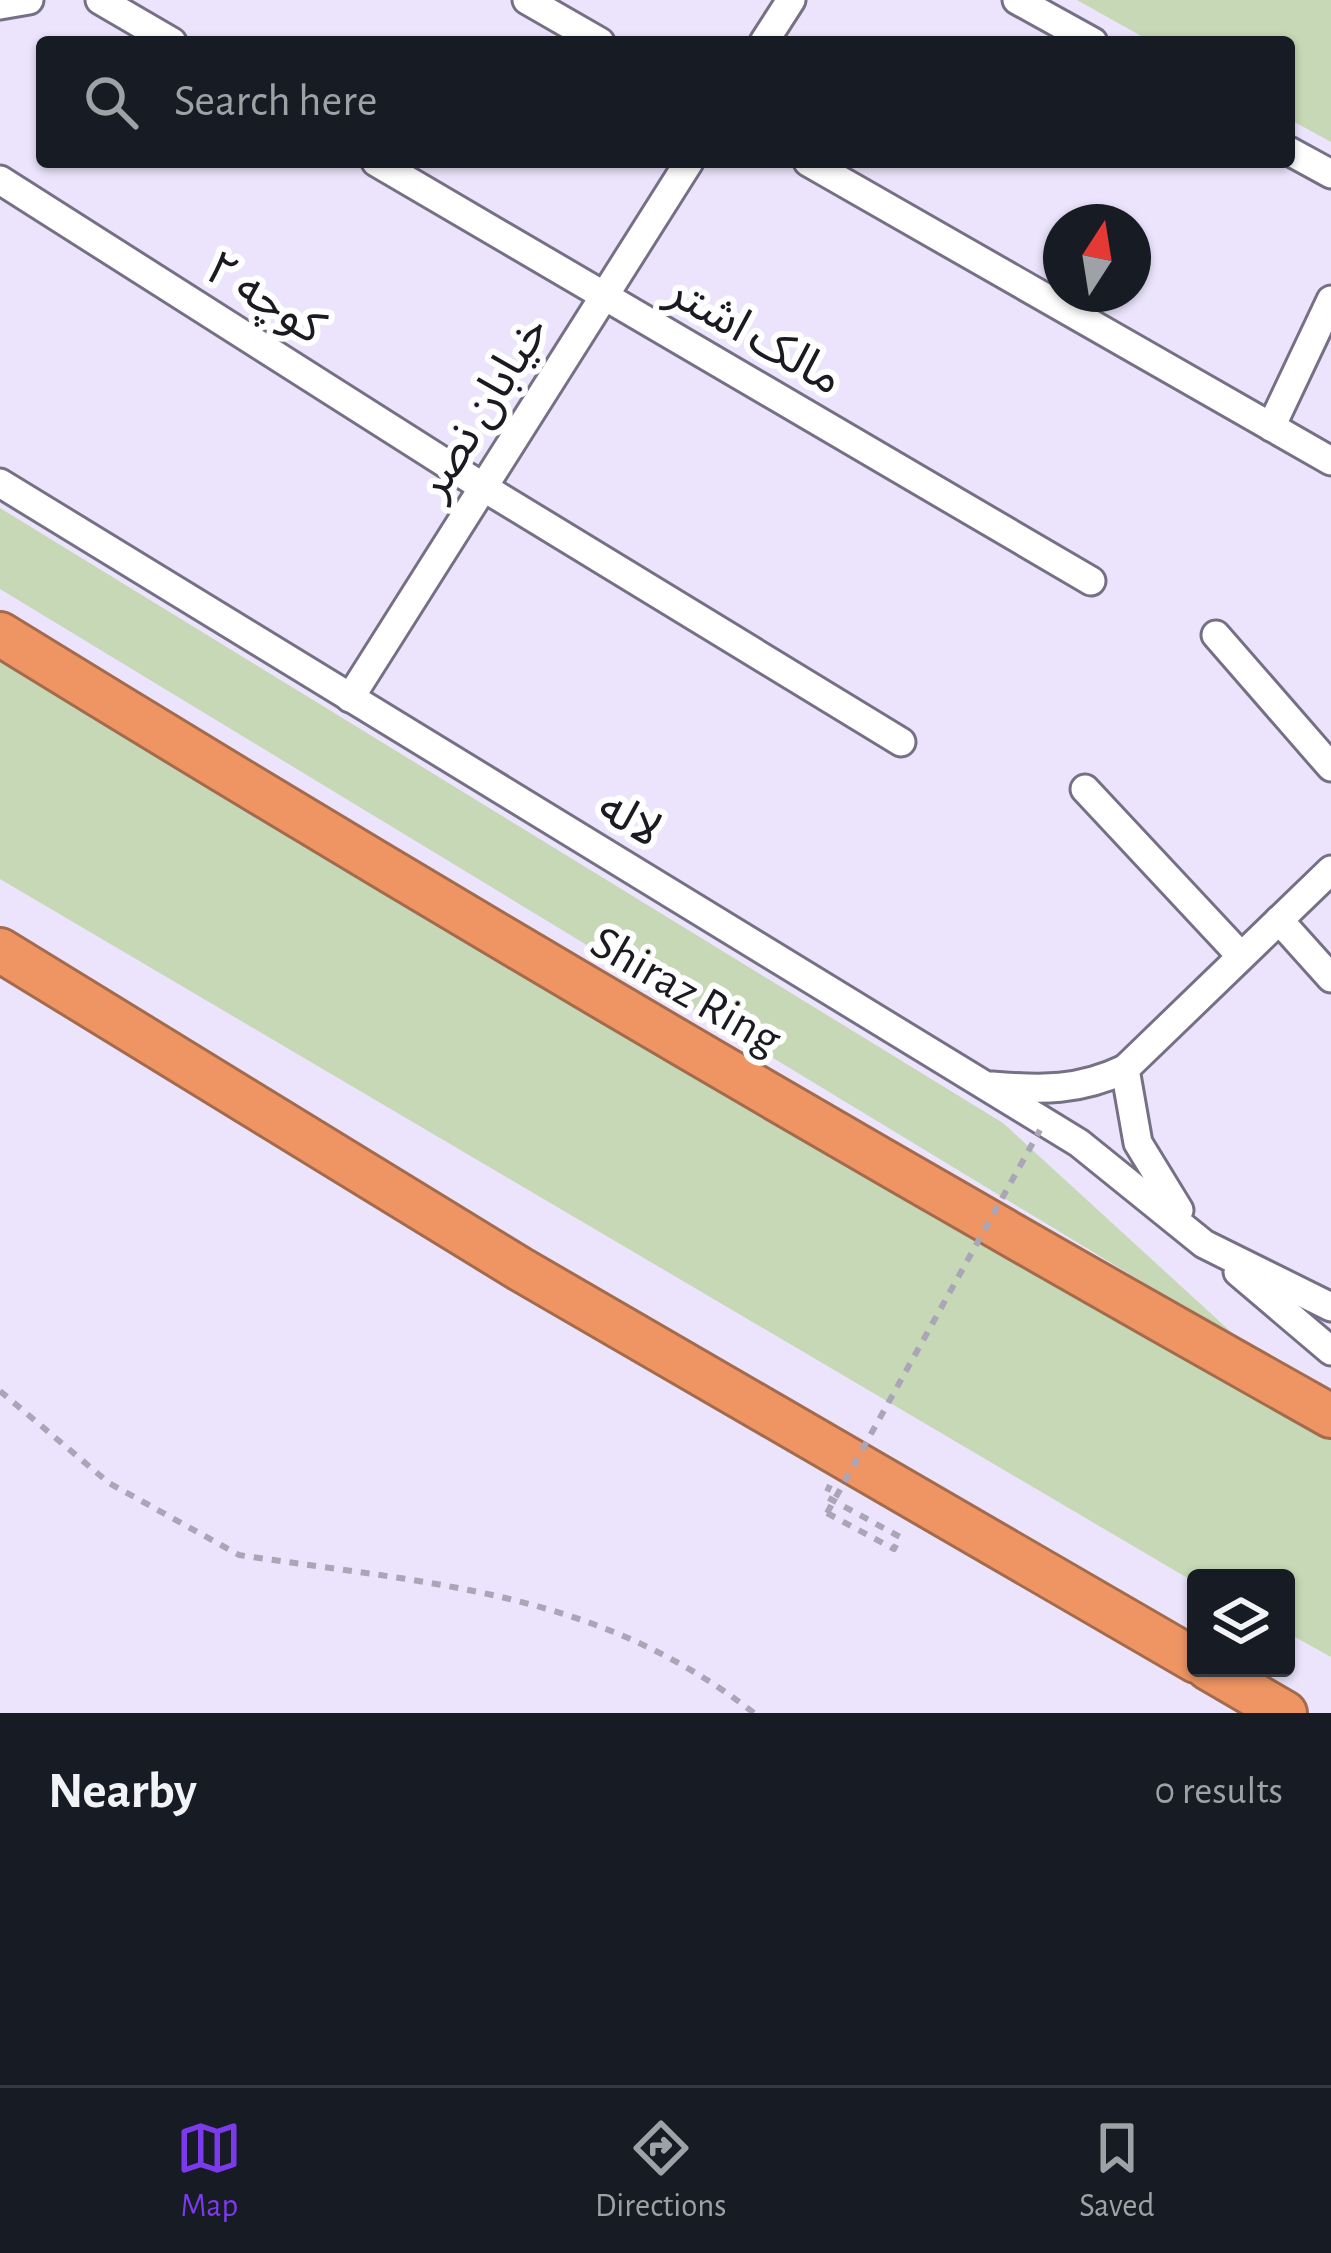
<!DOCTYPE html>
<meta charset="utf-8">
<style>
:root{--surface:#171b24;--page:#242831;--text:#f1f3f6;--muted:#9ea1a6;--line:#363941;--accent:#7c3aed}
body{margin:0;font-family:"Alegreya Sans","Noto Sans Arabic",sans-serif;background:var(--page);color:var(--text)}
.controls{position:absolute;right:36px;bottom:36px;display:grid;overflow:hidden;border-radius:12px;box-shadow:0 3px 9px #0004}
.controls button{width:108px;height:108px;display:grid;place-items:center;padding:0;border:0;border-bottom:3px solid var(--line);background:var(--surface);color:var(--text);font:60px sans-serif}
.compass{position:absolute;left:1043px;top:204px;width:108px;height:108px;border-radius:50%;background:var(--surface);box-shadow:0 3px 9px #0004;rotate:12deg}
.list{margin:0;padding:0;list-style:none}
h2{display:flex;justify-content:space-between;align-items:center;height:156px;margin:0;padding:0 48px;font-size:51px}
h2 small{font-size:39px;font-weight:400;color:var(--muted)}
.icon{flex:none;width:66px;height:66px;fill:none;stroke:currentColor;stroke-width:2;stroke-linecap:round;stroke-linejoin:round}
.map{position:relative;flex:none;width:1331px;height:1713px;overflow:hidden}
.search{position:absolute;background:var(--surface);box-shadow:0 3px 9px #0004;left:36px;right:36px;top:36px;height:132px;display:flex;align-items:center;gap:30px;box-sizing:border-box;padding:0 42px;border-radius:12px;color:var(--muted);font-size:45px}
.sheet{height:372px;background:var(--surface)}
nav{display:flex;justify-content:space-around;align-items:center;box-sizing:border-box;height:168px;border-top:3px solid var(--line);background:var(--surface);font-size:33px;color:var(--muted)}
nav a{display:grid;justify-items:center;gap:6px}
nav .on{color:var(--accent)}
.map>svg:first-child{display:block}
.green{fill:#c6d8b5}
.lines{fill:none;stroke-linecap:round;stroke-linejoin:round}
.minor-casing{stroke:#767085;stroke-width:33}
.highway-casing{stroke:#a46a4c;stroke-width:48}
.path{stroke:#aba5b8;stroke-width:6;stroke-dasharray:9 9;stroke-linecap:butt}
.minor{stroke:#fff;stroke-width:27}
.highway{stroke:#ee9563;stroke-width:42}
.path-bridge{stroke:#aba5b8;stroke-width:6;stroke-dasharray:9 9;stroke-linecap:butt}
.labels{text-anchor:middle;stroke-width:12;stroke-linejoin:round;paint-order:stroke}
.street-label{font-size:48px;fill:#1b1921;stroke:#fff}
</style>
<div class="map">
<svg width="1331" height="1713" viewBox="0 0 1331 1713">
<rect width="100%" height="100%" fill="#ebe4fc"/>
<g class="green">
<path d="M1077 0H1331V142L1289 119V42H1152Z"/>
<path d="M0 508 1003 1123 1243 1343 0 589Z"/>
<path d="M0 654 1331 1436V1657L1286 1632V1578H1196V1583L0 879Z"/>
</g>
<g class="lines">
<g class="minor-casing">
<g id="minor">
<path d="M100 0 172 42"/>
<path d="M527 0 600 42"/>
<path d="M1017 0 1093 42"/>
<path d="M0 5 29 0"/>
<path d="M764 42 791 0"/>
<path d="M1289 151 1331 174"/>
<path d="M376 162 1091 581"/>
<path d="M808 162 1331 461"/>
<path d="M0 180 483 487 901 742"/>
<path d="M1271 427 1331 300"/>
<path d="M0 483 1079 1143 1204 1244 1331 1307"/>
<path d="M1216 635 1331 767"/>
<path d="M350 698 689 162"/>
<path d="M1085 789 1241 956"/>
<path d="M1279 920 1331 978"/>
<path d="M1125 1069 1331 870"/>
<path d="M992 1086C1042 1090 1079 1091 1125 1069L1138 1143 1179 1210"/>
<path d="M1238 1272 1331 1351"/>
</g>
</g>
<g class="highway-casing">
<g id="highway">
<path d="M0 634C438 904 882 1164 1331 1416"/>
<path d="M0 950 520 1269 1196 1661"/>
<path d="M1208 1668 1285 1713"/>
</g>
</g>
<g class="path">
<path d="M0 1391 109 1483 239 1555C429 1584 596 1590 754 1713"/>
<path d="M827 1513 894 1549 900 1537 825 1496 830 1485"/>
</g>
<use href="#minor" class="minor"/>
<use href="#highway" class="highway"/>
<path class="path-bridge" d="M827 1513 1040 1130"/>
</g>
<g class="labels">
<g class="street-label">
<text transform="translate(266 296) rotate(32)" y="17">کوچه ۲</text>
<text transform="translate(756 333) rotate(30)" y="17">مالک اشتر</text>
<text transform="translate(481 406) rotate(-58)" y="17">خیابان نصر</text>
<text transform="translate(631 817) rotate(31)" y="17">لاله</text>
<text transform="translate(687 989) rotate(30)" y="17">Shiraz Ring</text>
</g>
</g>
</svg>
<div class="controls">
<button><svg class="icon" aria-label="layers" viewBox="0 0 24 24"><path d="M12 4l9 5-9 5-9-5zM3 14l9 5 9-5"/></svg></button>
</div>
<svg class="compass" viewBox="-18 -18 36 36"><path d="M0-13l5 13h-10z" fill="#e53935"/><path d="M0 13l5-13h-10z" fill="#9ea1a6"/></svg>
<div class="search"><svg class="icon" aria-label="search" viewBox="0 0 24 24"><circle cx="10" cy="10" r="6"/><path d="M15 15l6 6"/></svg>Search here</div>
</div>
<section class="sheet">
<h2>Nearby<small>0 results</small></h2>
<ul class="list">
</ul>
</section>
<nav>
<a class="on"><svg class="icon" aria-label="map" viewBox="0 0 24 24"><path d="M3 6l6-2 6 2 6-2v14l-6 2-6-2-6 2zM9 4v14M15 6v14"/></svg>Map</a>
<a><svg class="icon" aria-label="directions" viewBox="0 0 24 24"><path d="M12 3l9 9-9 9-9-9zM9 14v-3h6M13 9l2 2-2 2"/></svg>Directions</a>
<a><svg class="icon" aria-label="saved" viewBox="0 0 24 24"><path d="M7 4h10v16l-5-4-5 4z"/></svg>Saved</a>
</nav>
